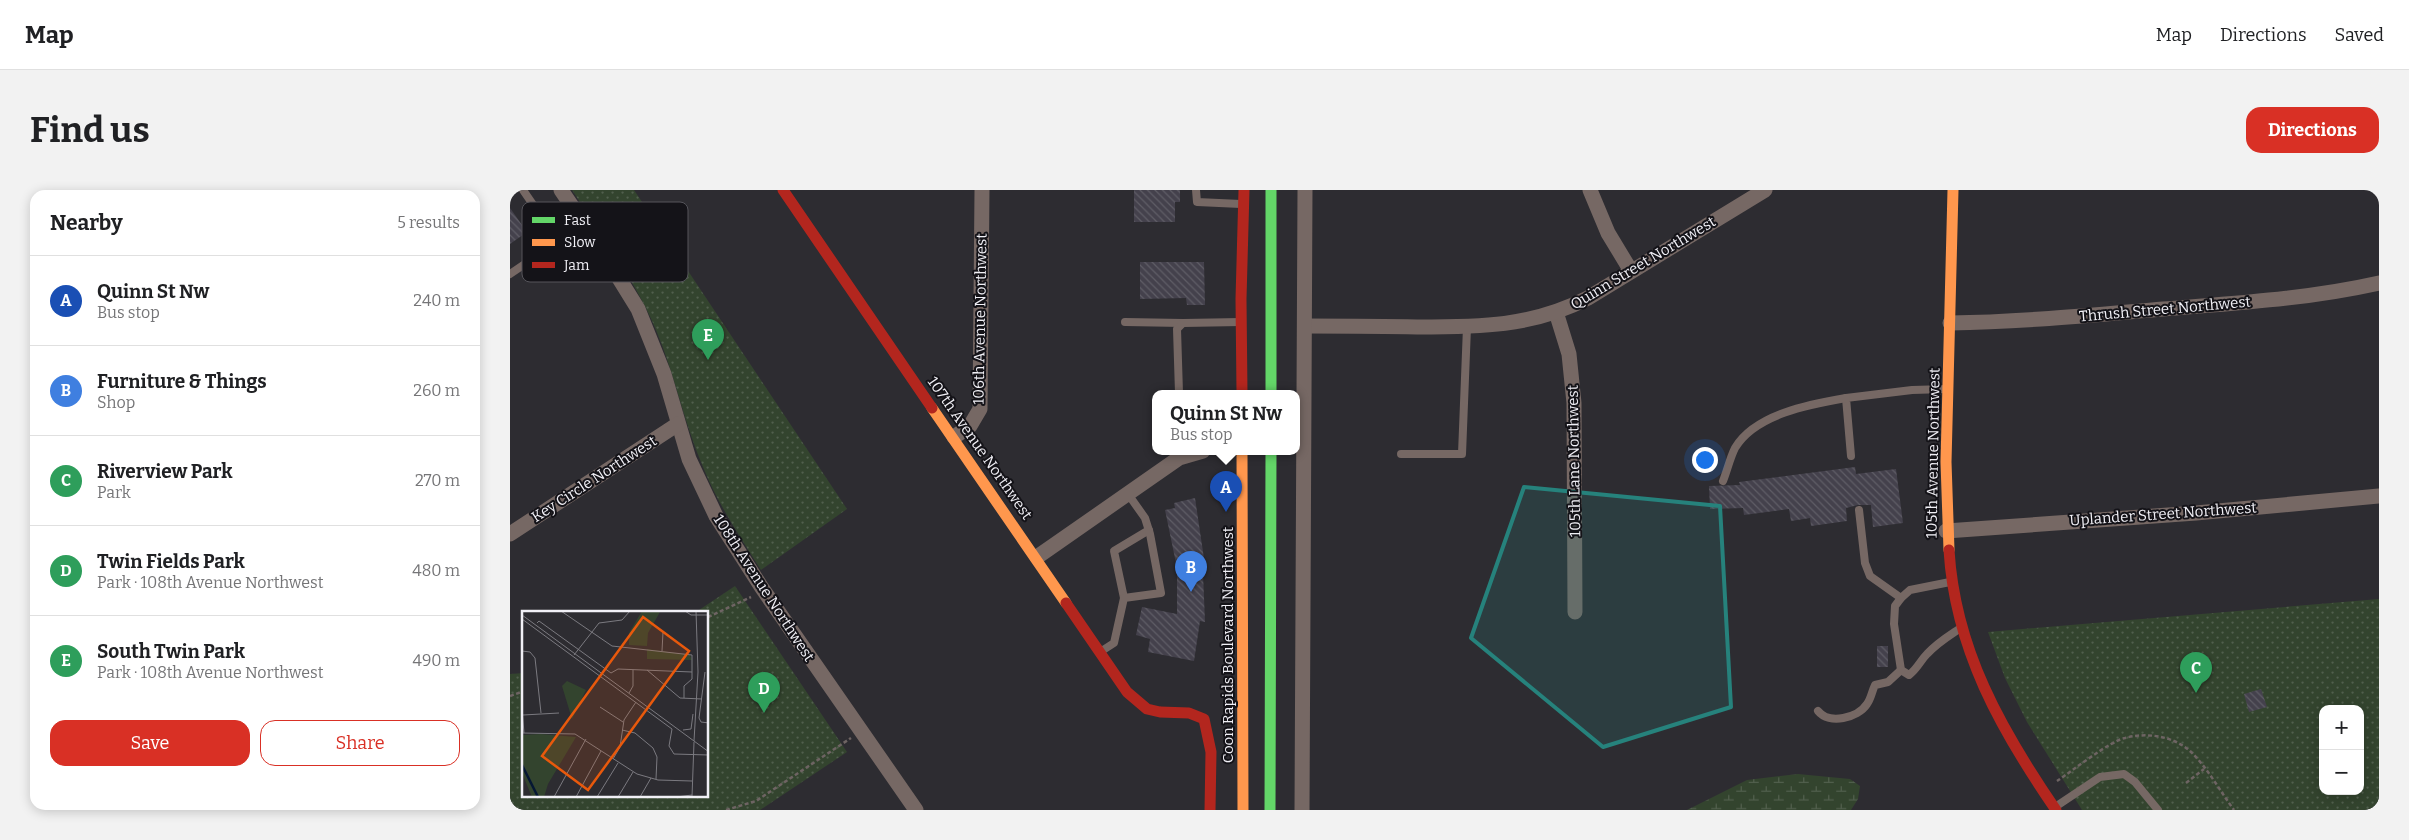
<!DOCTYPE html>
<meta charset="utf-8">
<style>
:root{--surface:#fff;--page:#f2f2f2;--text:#202124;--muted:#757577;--line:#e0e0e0;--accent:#d93025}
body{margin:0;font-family:Bitter,serif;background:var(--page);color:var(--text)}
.controls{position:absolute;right:15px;bottom:15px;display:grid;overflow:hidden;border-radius:10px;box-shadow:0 2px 12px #0003}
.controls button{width:45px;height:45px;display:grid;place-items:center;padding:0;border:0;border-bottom:1px solid var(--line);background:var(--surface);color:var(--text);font:25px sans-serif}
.you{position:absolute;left:1194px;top:269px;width:18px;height:18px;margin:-12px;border:4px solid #fff;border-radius:50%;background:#1a73e8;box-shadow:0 0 0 8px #1a73e833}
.badge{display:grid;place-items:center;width:32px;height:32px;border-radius:50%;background:var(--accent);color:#fff;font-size:16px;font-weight:700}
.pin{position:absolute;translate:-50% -41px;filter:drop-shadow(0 1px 2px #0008)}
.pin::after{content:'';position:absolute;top:26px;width:18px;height:15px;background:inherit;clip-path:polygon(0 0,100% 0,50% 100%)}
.popup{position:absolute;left:642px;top:200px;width:148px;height:65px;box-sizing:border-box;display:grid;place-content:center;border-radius:10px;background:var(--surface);filter:drop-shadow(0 1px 4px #0005);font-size:16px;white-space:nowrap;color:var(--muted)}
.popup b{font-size:19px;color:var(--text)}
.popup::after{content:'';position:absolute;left:50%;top:100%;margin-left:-10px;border:10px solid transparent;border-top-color:var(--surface)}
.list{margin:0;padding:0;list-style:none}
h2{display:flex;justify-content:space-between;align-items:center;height:65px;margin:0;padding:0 20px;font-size:21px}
h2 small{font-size:16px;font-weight:400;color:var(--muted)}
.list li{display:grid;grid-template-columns:32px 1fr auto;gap:15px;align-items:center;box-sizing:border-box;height:90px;padding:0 20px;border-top:1px solid var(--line)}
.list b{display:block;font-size:19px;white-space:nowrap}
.list p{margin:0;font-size:16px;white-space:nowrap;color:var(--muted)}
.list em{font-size:16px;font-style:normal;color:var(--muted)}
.actions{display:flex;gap:10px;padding:15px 20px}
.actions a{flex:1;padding:11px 0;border:1px solid var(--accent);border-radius:15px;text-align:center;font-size:18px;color:var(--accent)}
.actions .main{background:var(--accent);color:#fff}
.map{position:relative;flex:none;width:1869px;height:620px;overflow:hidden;border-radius:15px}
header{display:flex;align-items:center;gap:30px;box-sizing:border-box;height:70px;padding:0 25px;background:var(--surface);border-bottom:1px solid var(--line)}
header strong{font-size:24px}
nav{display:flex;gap:28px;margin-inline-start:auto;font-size:18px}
.intro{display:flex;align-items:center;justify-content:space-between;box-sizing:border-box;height:120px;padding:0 30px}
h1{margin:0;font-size:35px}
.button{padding:12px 22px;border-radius:15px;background:var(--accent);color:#fff;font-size:18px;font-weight:700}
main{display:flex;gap:30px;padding:0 30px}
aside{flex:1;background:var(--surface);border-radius:15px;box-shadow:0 2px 12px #0003}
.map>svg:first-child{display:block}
.wetland{fill:url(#wetland-marsh)}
.park{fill:url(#park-dots);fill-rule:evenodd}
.building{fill:url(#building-back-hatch)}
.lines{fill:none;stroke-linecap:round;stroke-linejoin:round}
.path{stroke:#6e6463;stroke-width:2.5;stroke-dasharray:4 2.5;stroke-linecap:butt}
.lane{stroke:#766864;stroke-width:8}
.street{stroke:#766864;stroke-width:15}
.fast{stroke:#63d668;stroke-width:11}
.slow{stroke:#ff974d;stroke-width:11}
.jam{stroke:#b3261e;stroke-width:11}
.marked{fill:#26827c;fill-opacity:0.2;stroke:#26827c;stroke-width:4;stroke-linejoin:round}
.labels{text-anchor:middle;stroke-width:4;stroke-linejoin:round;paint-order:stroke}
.street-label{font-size:15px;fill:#f1f0f6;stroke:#141318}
.inset-river{fill:none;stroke:#051733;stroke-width:2.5}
.inset-road{fill:none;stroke:#7b7a80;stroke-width:1}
.view{fill:#e8590c;fill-opacity:0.15;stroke:#e8590c;stroke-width:2.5}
.inset-edge{fill:none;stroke:#f1f0f6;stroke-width:2.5}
.key{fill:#141318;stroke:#56555b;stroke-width:1}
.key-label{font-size:14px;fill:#f1f0f6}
</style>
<header>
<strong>Map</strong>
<nav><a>Map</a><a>Directions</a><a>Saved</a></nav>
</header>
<div class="intro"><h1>Find us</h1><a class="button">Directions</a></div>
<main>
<aside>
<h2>Nearby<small>5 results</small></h2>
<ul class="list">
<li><span class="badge" style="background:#1a4fb4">A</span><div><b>Quinn St Nw</b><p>Bus stop</p></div><em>240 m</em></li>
<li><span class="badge" style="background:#3f7fe0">B</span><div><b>Furniture &amp; Things</b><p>Shop</p></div><em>260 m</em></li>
<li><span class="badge" style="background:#2e9e5b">C</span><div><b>Riverview Park</b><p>Park</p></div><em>270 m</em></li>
<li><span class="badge" style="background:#2e9e5b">D</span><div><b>Twin Fields Park</b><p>Park · 108th Avenue Northwest</p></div><em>480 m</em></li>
<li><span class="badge" style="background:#2e9e5b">E</span><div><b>South Twin Park</b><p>Park · 108th Avenue Northwest</p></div><em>490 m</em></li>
</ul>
<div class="actions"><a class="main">Save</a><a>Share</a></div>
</aside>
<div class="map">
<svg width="1869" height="620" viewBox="0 0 1869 620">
<defs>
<pattern id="wetland-marsh" width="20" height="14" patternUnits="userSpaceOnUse" patternTransform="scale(1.25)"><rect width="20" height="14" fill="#33442e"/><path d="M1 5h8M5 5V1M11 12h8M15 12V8" fill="none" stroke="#515f4d"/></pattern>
<pattern id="park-dots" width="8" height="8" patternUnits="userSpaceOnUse" patternTransform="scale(1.25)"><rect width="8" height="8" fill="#33442e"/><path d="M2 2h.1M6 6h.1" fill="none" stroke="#515f4d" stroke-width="1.8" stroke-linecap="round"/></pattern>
<pattern id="building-back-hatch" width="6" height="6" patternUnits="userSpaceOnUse" patternTransform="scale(1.25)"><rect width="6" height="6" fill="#44414c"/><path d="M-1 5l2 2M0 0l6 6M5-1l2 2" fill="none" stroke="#5f5d66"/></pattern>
</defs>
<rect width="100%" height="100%" fill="#2d2c31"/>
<path class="wetland" d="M1288 584 1340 589 1350 596 1348 609 1341 620H1177L1237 590Z"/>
<g class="park">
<path d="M62 0H124L337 319 251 380C230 347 208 314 193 277 174 233 165 185 146 140 125 90 92 46 62 0Z"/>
<path d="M225 396 337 562 250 620H0V484L14 483V606H198V422H186Z"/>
<path d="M1869 409V620H1572L1517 532 1495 488 1478 442ZM1813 519H1850V601H1813Z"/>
</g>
<g class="building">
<path d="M624 0H670V12H665V32H624Z"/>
<path d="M0 18 17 42 0 54Z"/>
<path d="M630 72H694L695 115H677L676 108 630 109Z"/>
<path d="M1345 277 1346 284 1386 279 1393 333 1363 337 1361 315H1348L1336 318 1337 331 1301 336 1300 328 1281 331 1279 319 1234 325 1233 318 1200 319 1199 296 1230 295 1229 292Z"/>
<path d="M685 308 696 382 693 383 695 432 690 431 684 471 638 462 640 449 626 445 632 417 667 424V378L655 320 665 318 664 313Z"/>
<rect x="1367" y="456" width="11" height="21"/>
<path d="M1751 499 1757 517 1739 522 1734 504Z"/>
</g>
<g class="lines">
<g class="path">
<path d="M198 427 241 407"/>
<path d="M0 506 14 501"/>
<path d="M1547 591C1562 581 1600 551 1615 548 1637 542 1663 546 1680 561 1697 577 1710 601 1724 620"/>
<path d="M1676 593 1694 579"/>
<path d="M216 620 246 611 341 548"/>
</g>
<g class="lane">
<path d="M13 0 48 51"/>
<path d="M686 0 687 12 731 14"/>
<path d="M0 84 74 34"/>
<path d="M615 132 673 133"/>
<path d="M669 203 667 139 673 133 731 132"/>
<path d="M891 264H952L957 137"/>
<path d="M1341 266 1336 208 1402 200 1436 199"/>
<path d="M1213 291C1217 281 1220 268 1225 258 1245 224 1301 214 1336 208"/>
<path d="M1349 320 1355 373 1360 386 1391 408"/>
<path d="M1440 392 1400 400 1391 408 1385 416 1384 434 1391 480 1399 485C1408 478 1410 471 1417 464 1427 453 1437 447 1449 439"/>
<path d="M614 408 604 361 639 340"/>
<path d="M590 462 604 453 614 408 651 403 640 344 635 328 618 304"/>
<path d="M1308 521C1319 535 1348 528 1357 514 1361 509 1362 501 1365 495L1378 492 1391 480"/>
<path d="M1545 617 1590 587 1614 584 1625 592 1648 620"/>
</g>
<g class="street">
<path d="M51 0 89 56 128 119 154 184 179 269 206 326 252 398 406 620"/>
<path d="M1080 0 1098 43 1121 81"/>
<path d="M1046 122 1059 164 1064 213 1065 422"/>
<path d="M1440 133C1512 132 1582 125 1653 119 1726 113 1798 109 1869 93"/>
<path d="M796 136C833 136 870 136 907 137 970 137 1021 137 1078 108L1255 0"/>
<path d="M444 247 460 236 470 219 472 0"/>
<path d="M1436 341 1686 323 1869 306"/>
<path d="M0 344 168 234"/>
<path d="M527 367 669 268 693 261"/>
<path d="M792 620 795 0"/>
</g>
<g class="fast">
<path d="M761 0V203"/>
<path d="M760 620 761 261"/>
</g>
<g class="slow">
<path d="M422 218 556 413"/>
<path d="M732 261 733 620"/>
<path d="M1439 360 1436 272 1443 0"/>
</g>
<g class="jam">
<path d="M273 0 422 218"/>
<path d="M732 203 731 109 734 0"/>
<path d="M1439 360C1445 459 1491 540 1546 620"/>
<path d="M556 413 617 502 637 519 650 522 679 523 694 529 701 562 700 620"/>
</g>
</g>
<path class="marked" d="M1014 297 1210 316 1221 517 1093 557 961 448Z"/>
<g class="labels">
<g class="street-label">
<text transform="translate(1133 73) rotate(-31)" y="5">Quinn Street Northwest</text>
<text transform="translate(1655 119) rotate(-5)" y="5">Thrush Street Northwest</text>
<text transform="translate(470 129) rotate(-89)" y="5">106th Avenue Northwest</text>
<text transform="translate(470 258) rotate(55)" y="5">107th Avenue Northwest</text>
<text transform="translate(1423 263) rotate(-89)" y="5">105th Avenue Northwest</text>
<text transform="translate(1064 271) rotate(-91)" y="5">105th Lane Northwest</text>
<text transform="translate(84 289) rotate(-33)" y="5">Key Circle Northwest</text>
<text transform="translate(1653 324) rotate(-4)" y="5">Uplander Street Northwest</text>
<text transform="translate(254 398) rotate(57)" y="5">108th Avenue Northwest</text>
<text transform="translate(718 455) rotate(-90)" y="5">Coon Rapids Boulevard Northwest</text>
</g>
</g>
<g transform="translate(12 421)">
<rect width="186" height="186" fill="#2d2c31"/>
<path d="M45 70 64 79 50 108 40 75Z" fill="#33442e"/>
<path d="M120 0 138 1 126 22 125 35 107 34V22ZM125 38 168 44 170 49 125 48ZM19 123 54 126 26 173 22 186H10L0 162V124Z" fill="#33442e"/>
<path class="inset-river" d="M0 154 16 186"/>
<path class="inset-road" d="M39 0 90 35 170 44V68L162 75V87M163 0 169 4H187M0 4 187 141M0 8 150 118 147 135 152 143 187 144M15 12 17 10 89 62 96 58 170 61M0 40 8 41 13 47 19 102M140 40 141 21M52 44 77 12 100 9 108 0M125 59 158 87 180 88M183 61 177 107 179 111 187 112M107 82 111 75V59M78 96 101 111M0 98 2 122M1 104 37 102M100 119 113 122 131 137 135 146 134 168M161 119 169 118 171 103M0 122 53 123 115 163 136 169 170 170M172 130 176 61 174 0M91 148 98 136 102 109 114 91M32 186 64 128M54 186 79 140M75 186 96 152M96 186 111 161M118 186 129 167M154 186 170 184M170 186 172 131"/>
<path class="view" d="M121 6 167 40 66 179 20 145Z"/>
<rect width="186" height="186" class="inset-edge"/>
</g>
<rect x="12" y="12" width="166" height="80" rx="8" class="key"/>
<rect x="22" y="27" width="23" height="6" fill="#63d668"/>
<rect x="22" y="49" width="23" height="7" fill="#ff974d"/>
<rect x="22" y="72" width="23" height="6" fill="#b3261e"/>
<g class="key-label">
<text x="54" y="35">Fast</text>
<text x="54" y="57">Slow</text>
<text x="54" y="80">Jam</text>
</g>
</svg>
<div class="controls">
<button>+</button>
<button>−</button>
</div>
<div class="you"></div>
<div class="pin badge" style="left:716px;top:322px;background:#1a4fb4">A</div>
<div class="popup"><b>Quinn St Nw</b>Bus stop</div>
<div class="pin badge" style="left:681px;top:402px;background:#3f7fe0">B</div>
<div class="pin badge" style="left:1686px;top:503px;background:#2e9e5b">C</div>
<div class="pin badge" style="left:254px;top:523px;background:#2e9e5b">D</div>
<div class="pin badge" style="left:198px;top:170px;background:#2e9e5b">E</div>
</div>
</main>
